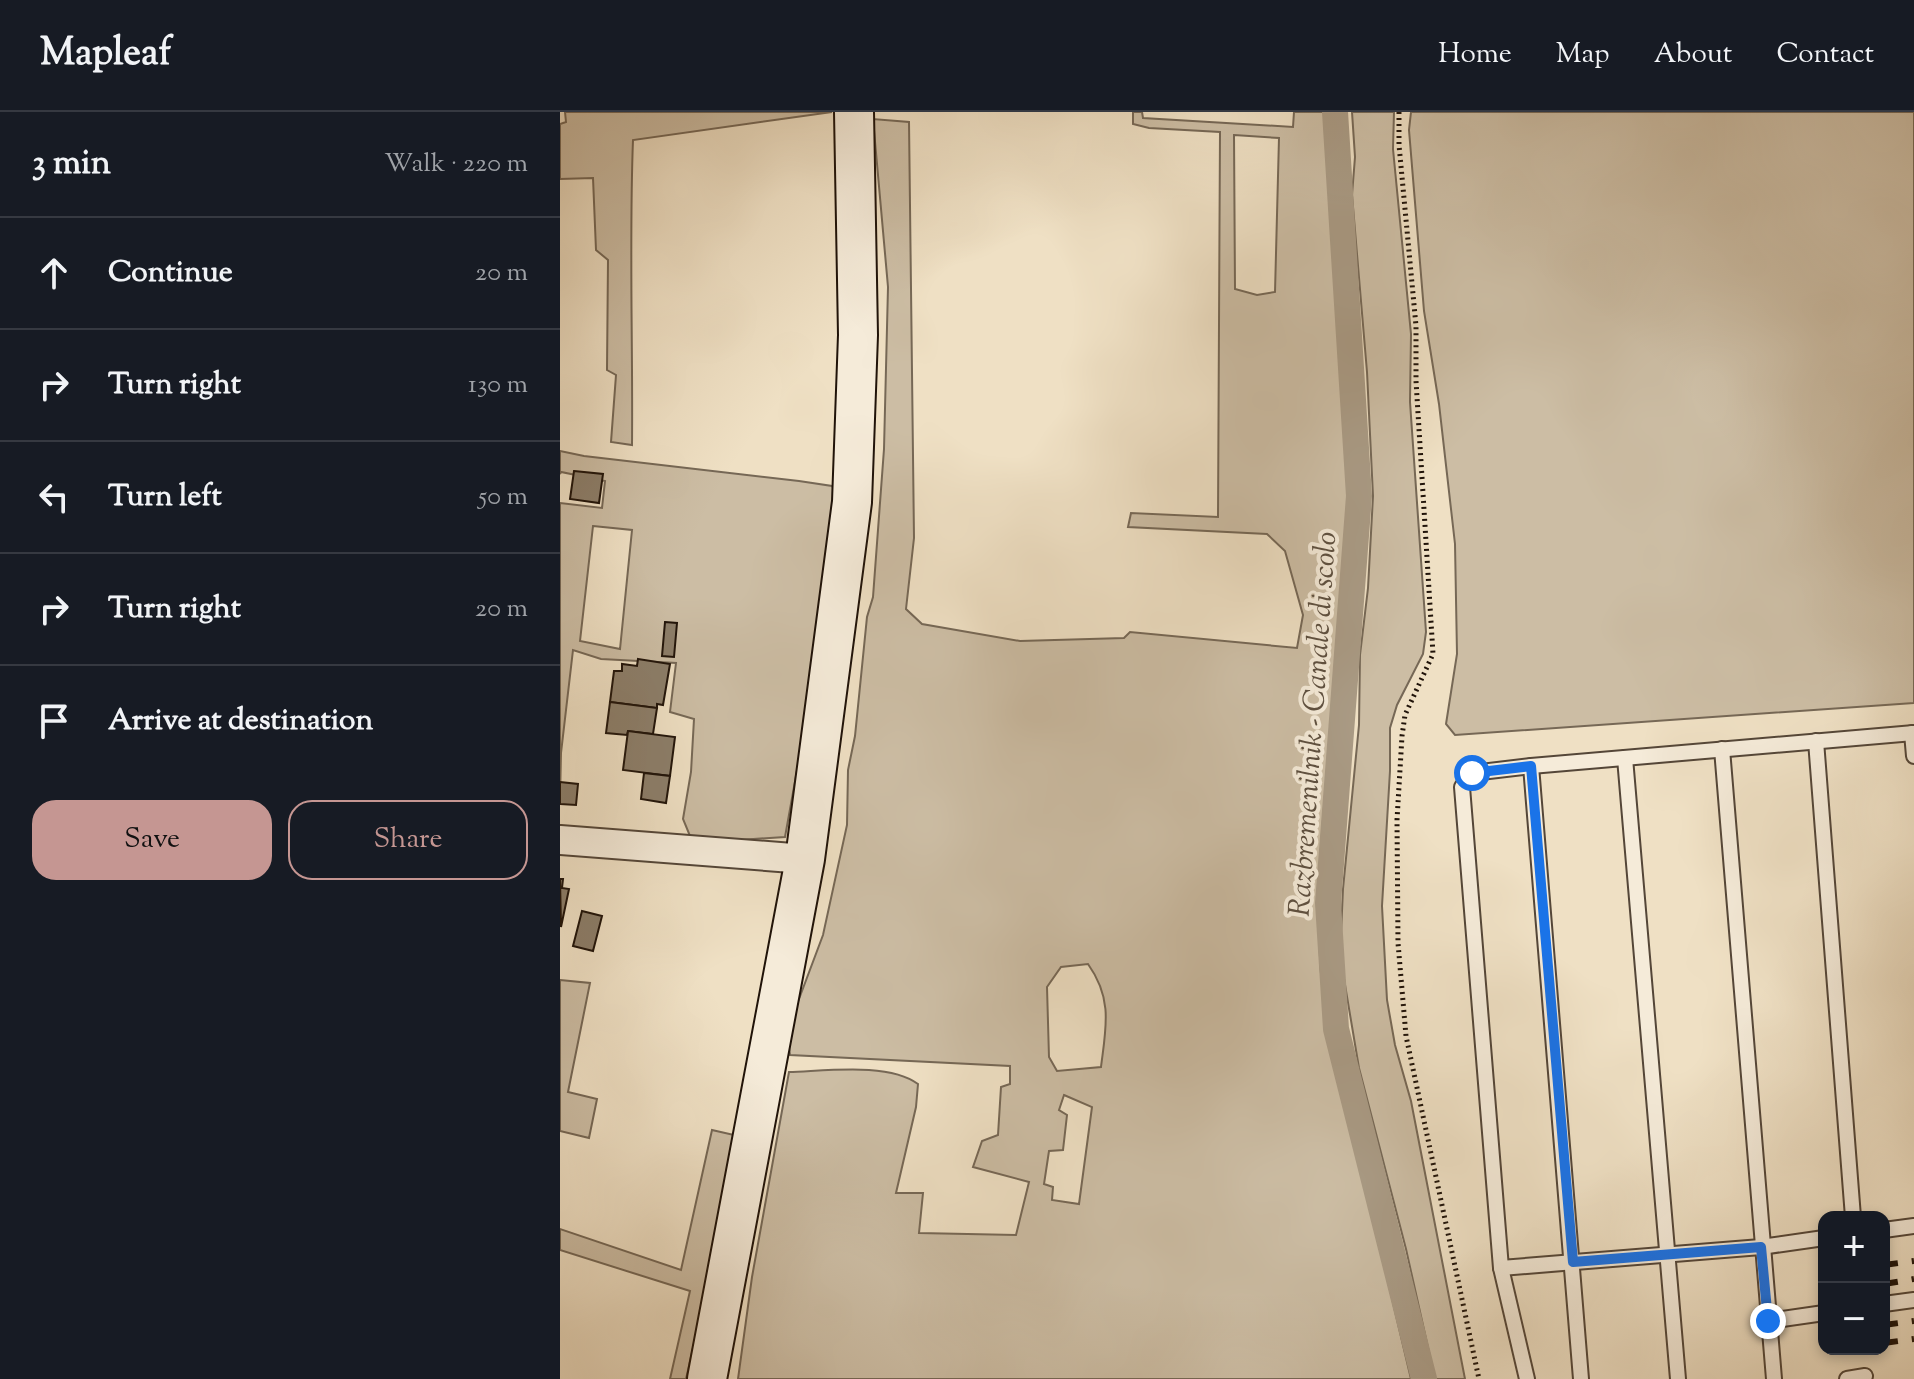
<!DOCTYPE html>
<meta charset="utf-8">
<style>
:root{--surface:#171b24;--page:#20242c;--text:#f1f3f6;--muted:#9ea1a6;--line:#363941;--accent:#c59692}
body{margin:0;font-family:"Sorts Mill Goudy",serif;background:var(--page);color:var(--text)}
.controls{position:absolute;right:24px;bottom:24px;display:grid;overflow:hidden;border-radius:16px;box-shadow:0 4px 12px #0003}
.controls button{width:72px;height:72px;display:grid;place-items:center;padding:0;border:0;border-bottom:2px solid var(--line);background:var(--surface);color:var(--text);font:40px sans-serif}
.stop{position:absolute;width:24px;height:24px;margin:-18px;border:6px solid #1a73e8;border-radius:50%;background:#fff}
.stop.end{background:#1a73e8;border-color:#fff;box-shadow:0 2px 8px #0008}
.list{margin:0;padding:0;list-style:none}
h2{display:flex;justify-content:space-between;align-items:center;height:104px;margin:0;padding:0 32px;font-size:34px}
h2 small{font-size:26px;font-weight:400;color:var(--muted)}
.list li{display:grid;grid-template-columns:52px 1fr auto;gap:24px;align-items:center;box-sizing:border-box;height:112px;padding:0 32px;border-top:2px solid var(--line)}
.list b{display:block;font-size:30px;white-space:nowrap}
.list em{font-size:26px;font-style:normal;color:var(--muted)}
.actions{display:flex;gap:16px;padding:24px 32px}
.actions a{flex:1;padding:18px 0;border:2px solid var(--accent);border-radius:24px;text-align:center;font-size:28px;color:var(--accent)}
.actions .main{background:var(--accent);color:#111}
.icon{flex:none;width:44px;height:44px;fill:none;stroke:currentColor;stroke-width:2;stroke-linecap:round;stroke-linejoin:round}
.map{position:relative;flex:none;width:1354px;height:1267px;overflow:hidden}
header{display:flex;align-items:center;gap:48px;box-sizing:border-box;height:112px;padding:0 40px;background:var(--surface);border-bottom:2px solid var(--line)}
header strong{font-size:38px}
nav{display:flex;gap:44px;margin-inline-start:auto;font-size:28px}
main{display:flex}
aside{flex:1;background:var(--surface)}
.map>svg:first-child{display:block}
.green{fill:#ccbda4;stroke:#766856;stroke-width:2;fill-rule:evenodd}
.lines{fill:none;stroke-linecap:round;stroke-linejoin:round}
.canal{stroke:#a99a84;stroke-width:26}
.building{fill:#8c7e6a;stroke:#201309;stroke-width:2}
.service-casing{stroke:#544638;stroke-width:18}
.minor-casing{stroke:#544638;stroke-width:32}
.secondary-casing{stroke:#201309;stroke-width:42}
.path{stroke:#201309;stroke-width:5;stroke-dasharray:2 4;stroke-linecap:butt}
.service{stroke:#f5ebd9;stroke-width:14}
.minor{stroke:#f5ebd9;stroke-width:28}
.secondary{stroke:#f5ebd9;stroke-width:38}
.rail{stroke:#201309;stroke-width:6;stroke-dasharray:14 14;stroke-linecap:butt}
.route{stroke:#1a73e8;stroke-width:10}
.labels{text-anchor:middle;stroke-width:8;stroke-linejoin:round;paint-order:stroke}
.water-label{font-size:30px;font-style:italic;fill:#5e5040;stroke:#f5ebd9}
</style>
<header>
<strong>Mapleaf</strong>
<nav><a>Home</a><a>Map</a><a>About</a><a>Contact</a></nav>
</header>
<main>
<aside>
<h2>3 min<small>Walk · 220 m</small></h2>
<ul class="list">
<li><svg class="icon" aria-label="ahead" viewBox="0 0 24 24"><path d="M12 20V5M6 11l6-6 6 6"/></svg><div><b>Continue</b></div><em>20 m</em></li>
<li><svg class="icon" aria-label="right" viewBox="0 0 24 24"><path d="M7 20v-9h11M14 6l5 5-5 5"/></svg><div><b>Turn right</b></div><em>130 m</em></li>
<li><svg class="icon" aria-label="left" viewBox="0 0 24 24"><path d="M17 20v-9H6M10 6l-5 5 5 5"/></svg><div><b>Turn left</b></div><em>50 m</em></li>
<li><svg class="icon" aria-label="right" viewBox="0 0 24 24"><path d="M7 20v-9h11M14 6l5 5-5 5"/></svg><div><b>Turn right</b></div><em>20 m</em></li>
<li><svg class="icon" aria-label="arrive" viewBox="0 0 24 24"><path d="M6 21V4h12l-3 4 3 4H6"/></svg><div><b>Arrive at destination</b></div></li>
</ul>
<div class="actions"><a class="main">Save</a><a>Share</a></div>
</aside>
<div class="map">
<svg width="1354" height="1267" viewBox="0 0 1354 1267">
<rect width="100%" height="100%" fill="#efe0c4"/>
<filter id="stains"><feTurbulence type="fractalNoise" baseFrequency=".0025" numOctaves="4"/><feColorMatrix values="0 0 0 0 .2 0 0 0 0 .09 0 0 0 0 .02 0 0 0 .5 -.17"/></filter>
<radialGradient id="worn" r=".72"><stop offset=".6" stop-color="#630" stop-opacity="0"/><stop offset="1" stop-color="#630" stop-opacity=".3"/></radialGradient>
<g class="green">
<path d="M5 0H272L73 28C69 130 73 231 72 333L51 330 56 263 47 258 48 148 36 138 33 66 0 67V12L6 10Z"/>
<path d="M573 0H582L583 6 733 15 734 0H765L793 390 792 423C783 491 777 560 770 628 761 721 752 814 766 907L851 1267H178L192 1165 229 960C265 959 329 950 358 972L356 995 336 1081H363L359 1121 456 1123 469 1070 413 1055 422 1029 438 1023 441 975 450 972V954L230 943 229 935 236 895 263 823 287 713 288 658 295 624 307 505 313 485 324 337 328 175 313 7 349 10 354 426 346 497 362 512 460 529 564 526 570 520 737 536 743 503 725 439 707 422 568 415 571 401 658 405 660 20 589 16 573 12ZM674 23 719 26 715 180 697 183 675 177ZM528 852C553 887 546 915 541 955L497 959 489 945 487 875 501 855ZM504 983 532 995 519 1092 492 1088 493 1075 484 1072 489 1039 503 1038 507 1003 499 998Z"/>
<path d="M792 0H834L833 37 851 222 850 290 866 520 863 542 837 593 830 616V659L822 794 827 888 835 933 851 989 905 1267H875L846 1137 799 956 780 843 783 777 799 613 800 543 808 476 813 384 807 260 792 83 795 45Z"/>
<path d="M851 0H1354V591L895 623 886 612 897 542 895 432 879 292 864 199 849 18Z"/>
<path d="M0 339 24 344 239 369 272 374 278 384 243 625 225 725 179 728 130 724 123 707 131 660 134 607 110 600 116 551 41 547 13 538 1 641 0 687V391L42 396 45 369 1 360 0 362ZM33 414 72 418 60 537 20 529Z"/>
<path d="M0 868 30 871 8 980 37 987 29 1026 0 1019Z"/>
<path d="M152 1018 174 1023 151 1156 126 1267H110L130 1179 0 1138V1117L121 1158Z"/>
</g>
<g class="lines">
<path class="canal" d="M775 0 799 384 768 791 776 917 864 1267"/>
</g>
<g class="building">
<path d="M14 359 43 362 39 391 10 387Z"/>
<path d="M105 510 117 511 114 545 102 544Z"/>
<path d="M78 547 110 552 103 593 97 592V596L50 590 54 559H62V552L77 554Z"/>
<path d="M50 590 97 596 93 622 68 619 67 623 46 621Z"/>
<path d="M68 619 115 625 110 664 63 658Z"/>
<path d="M84 661 110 664 106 691 81 687Z"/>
<path d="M0 670 18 672 16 693 0 692Z"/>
<path d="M0 767H3L2 776 9 777 1 815Z"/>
<path d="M22 799 42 804 33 839 13 834Z"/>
</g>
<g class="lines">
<g class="service-casing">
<g id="service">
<path d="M1352 621 1354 644"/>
<path d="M1256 629 1293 1105"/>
<path d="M1162 637 1214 1267"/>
<path d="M1065 646 1118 1267"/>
<path d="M971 654 1021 1267"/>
<path d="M1324 1118 1354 1114"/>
<path d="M1264 1126 1201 1135 941 1156 902 675 912 661 971 654 1354 621"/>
<path d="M941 1156 967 1267"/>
<path d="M1324 1192 1354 1188"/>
<path d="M1208 1209 1264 1201"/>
<path d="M1287 1267 1305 1264"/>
</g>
</g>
<g class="minor-casing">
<path id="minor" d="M0 728 245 747"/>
</g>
<g class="secondary-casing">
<path id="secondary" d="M147 1267 245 747 292 390 298 223 294 0"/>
</g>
<path class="path" d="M839 0V33L856 214V269L873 542 845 603 842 624 837 708 838 831 846 924 919 1267"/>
<use href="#service" class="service"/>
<use href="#minor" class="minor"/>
<use href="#secondary" class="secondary"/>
<g class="rail">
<path d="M1324 1153 1354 1149"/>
<path d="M1324 1172 1354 1167"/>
<path d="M1324 1213 1354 1209"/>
<path d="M1324 1231 1354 1227"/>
</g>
</g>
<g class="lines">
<path class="route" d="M912 661 971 654 1013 1150 1201 1135 1208 1209"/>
</g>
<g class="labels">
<g class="water-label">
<text transform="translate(752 612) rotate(-86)" y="10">Razbremenilnik - Canale di scolo</text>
</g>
</g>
<rect width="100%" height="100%" filter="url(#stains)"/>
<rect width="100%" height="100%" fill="url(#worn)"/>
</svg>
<div class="controls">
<button>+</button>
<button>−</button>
</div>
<div class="stop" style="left:912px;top:661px"></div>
<div class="stop end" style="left:1208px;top:1209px"></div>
</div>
</main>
